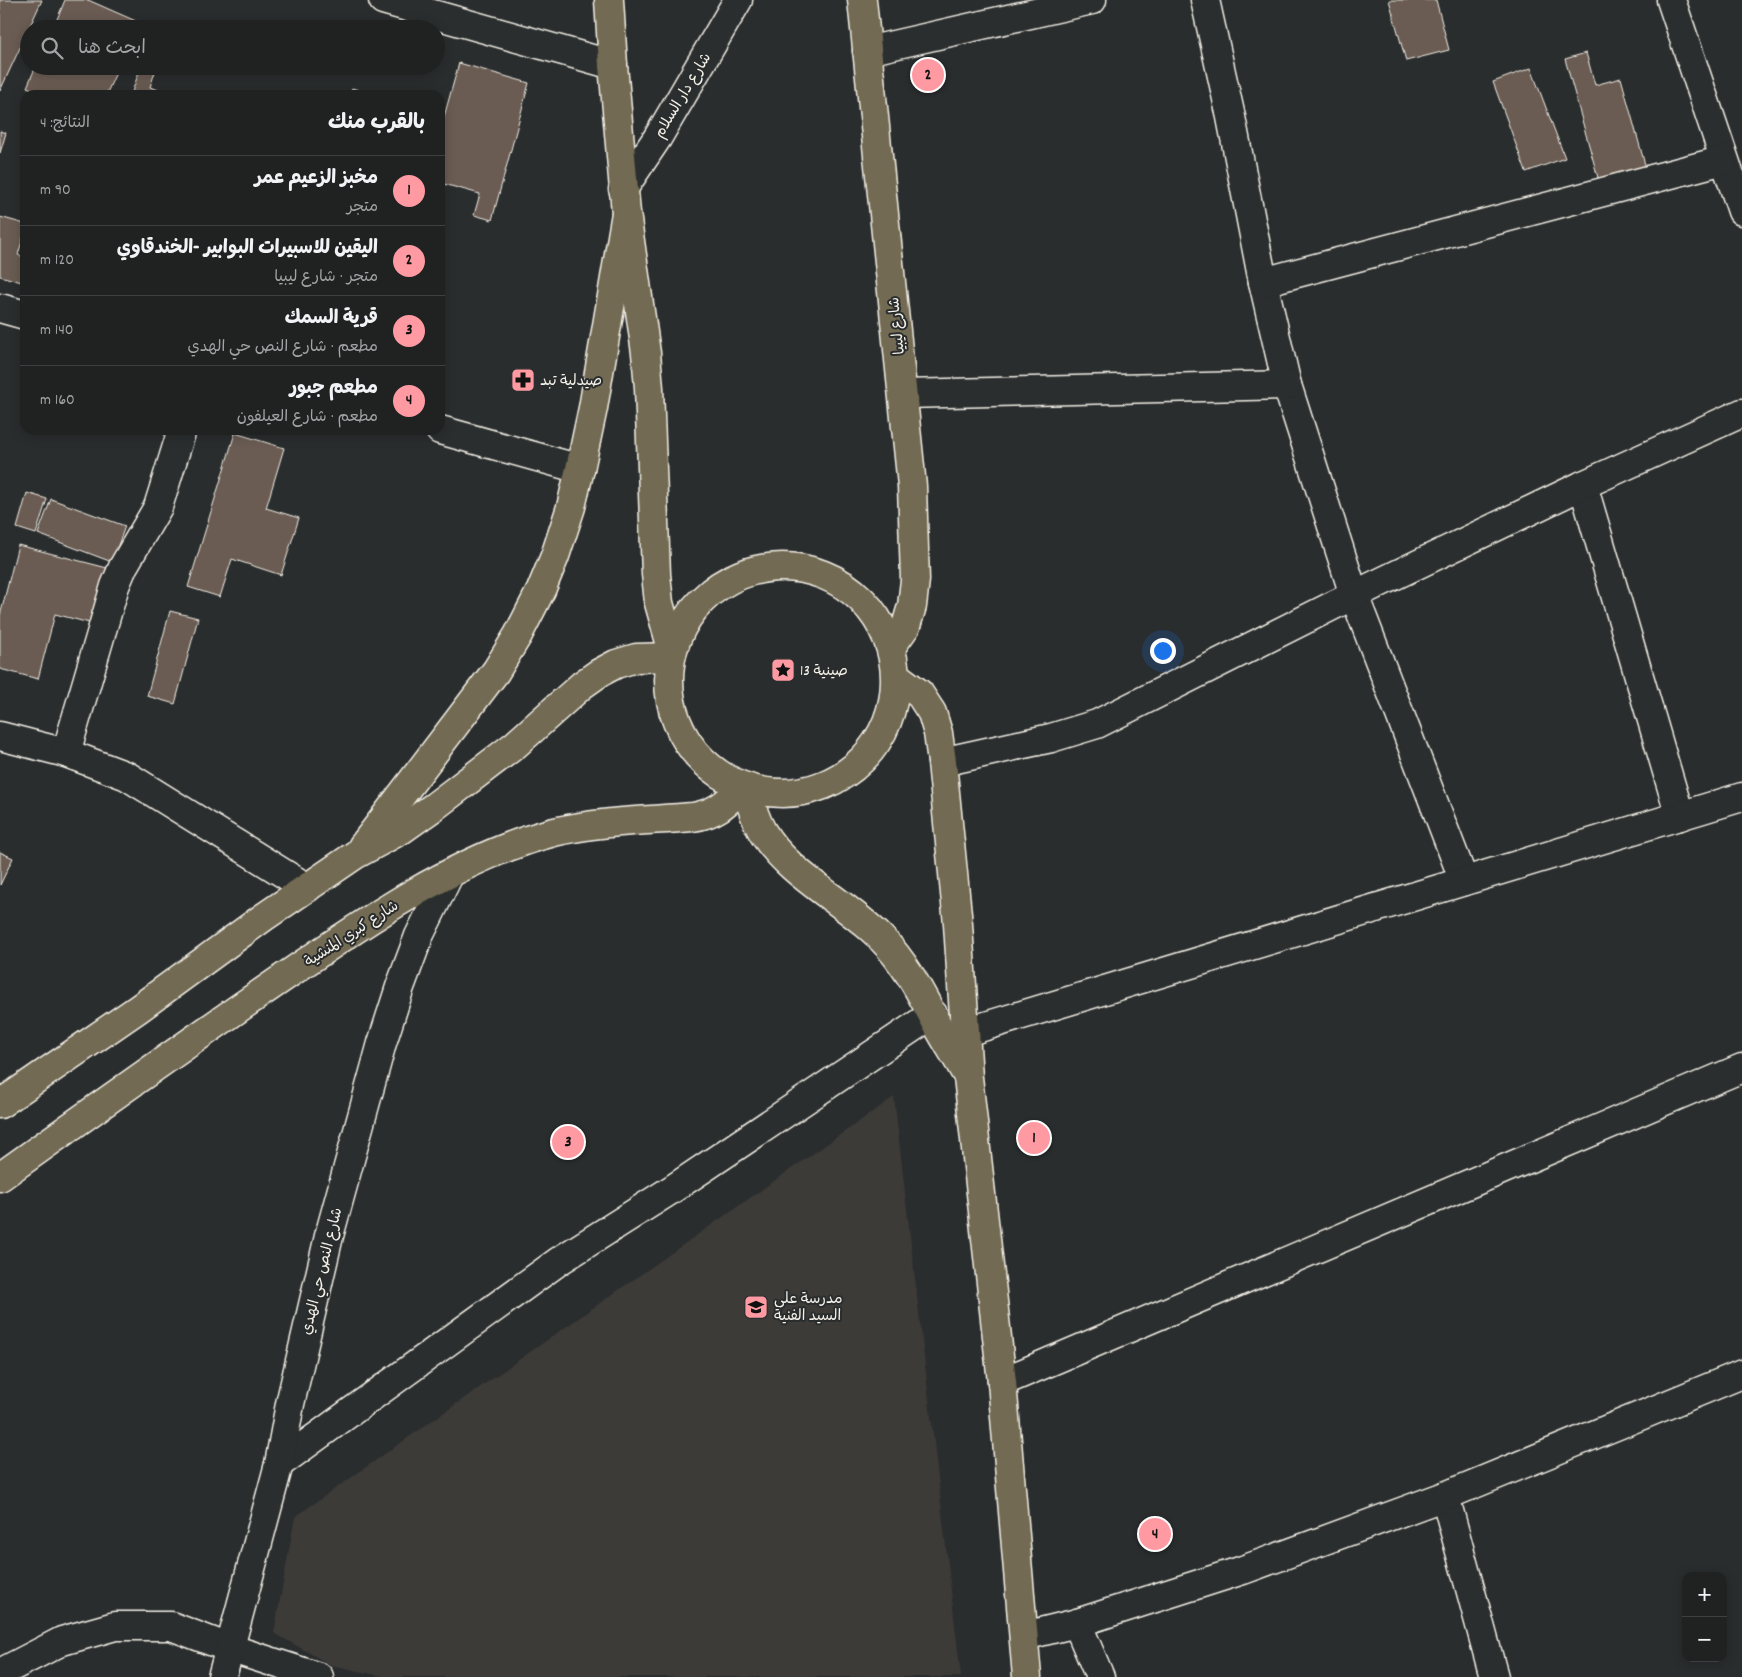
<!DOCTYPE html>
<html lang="ar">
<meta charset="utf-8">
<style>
:root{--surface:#202222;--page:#2d2f2f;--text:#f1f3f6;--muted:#a2a4a5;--line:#3d3f40;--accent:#ff9aa2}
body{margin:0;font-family:Dekko,"Playpen Sans Arabic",sans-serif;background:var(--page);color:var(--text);direction:rtl}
.controls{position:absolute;right:15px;bottom:15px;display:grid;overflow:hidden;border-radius:10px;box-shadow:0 2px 12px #0003}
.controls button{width:45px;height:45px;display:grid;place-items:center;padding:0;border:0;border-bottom:1px solid var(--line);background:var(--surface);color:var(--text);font:25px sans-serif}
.you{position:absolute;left:1162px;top:650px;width:18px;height:18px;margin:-12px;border:4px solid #fff;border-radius:50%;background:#1a73e8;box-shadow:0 0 0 8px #1a73e833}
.badge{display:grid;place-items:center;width:32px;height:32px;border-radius:50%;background:var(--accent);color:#111;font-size:16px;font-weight:700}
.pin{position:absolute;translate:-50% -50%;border:2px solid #fff;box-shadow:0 1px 5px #0006}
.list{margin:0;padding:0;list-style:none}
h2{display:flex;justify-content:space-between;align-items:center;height:65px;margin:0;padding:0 20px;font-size:21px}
h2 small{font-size:16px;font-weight:400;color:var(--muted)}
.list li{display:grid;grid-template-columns:32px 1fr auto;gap:15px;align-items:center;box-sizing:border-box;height:70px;padding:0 20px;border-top:1px solid var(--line)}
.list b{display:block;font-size:19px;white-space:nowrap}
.list p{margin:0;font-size:16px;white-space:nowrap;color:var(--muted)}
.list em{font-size:16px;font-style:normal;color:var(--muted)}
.icon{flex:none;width:28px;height:28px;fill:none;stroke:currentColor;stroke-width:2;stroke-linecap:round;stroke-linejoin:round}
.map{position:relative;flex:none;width:1742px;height:1677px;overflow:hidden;direction:ltr}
.search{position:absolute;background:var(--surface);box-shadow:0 2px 12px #0003;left:20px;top:20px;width:425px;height:55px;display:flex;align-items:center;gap:12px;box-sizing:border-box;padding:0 18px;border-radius:28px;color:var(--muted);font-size:19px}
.panel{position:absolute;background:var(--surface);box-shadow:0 2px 12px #0003;left:20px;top:90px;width:425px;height:345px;border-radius:15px;direction:rtl}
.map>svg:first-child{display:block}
.built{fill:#3e3b39}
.building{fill:#6b5b53;stroke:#f4f1e8}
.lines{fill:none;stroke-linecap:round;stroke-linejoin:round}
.minor-casing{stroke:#f4f1e8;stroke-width:31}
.major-casing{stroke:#f4f1e8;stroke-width:31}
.minor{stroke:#2a2d2e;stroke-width:28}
.major{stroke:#736b52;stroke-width:28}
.labels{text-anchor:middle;stroke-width:4;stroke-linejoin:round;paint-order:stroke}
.street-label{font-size:15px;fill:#f4f1e8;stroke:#2a2d2e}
.poi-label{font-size:15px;fill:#f4f1e8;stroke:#2a2d2e;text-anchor:start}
</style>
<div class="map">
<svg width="1742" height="1677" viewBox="0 0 1742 1677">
<rect width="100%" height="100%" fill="#2a2d2e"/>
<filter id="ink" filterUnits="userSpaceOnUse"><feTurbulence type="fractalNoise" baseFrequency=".02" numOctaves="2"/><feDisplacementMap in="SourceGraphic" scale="10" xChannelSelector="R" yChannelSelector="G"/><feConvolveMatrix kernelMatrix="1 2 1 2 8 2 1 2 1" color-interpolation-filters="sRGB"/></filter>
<g filter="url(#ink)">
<path class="built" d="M894 1097 961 1677H386L331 1665 274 1633 295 1517Z"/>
<g class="building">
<path d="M0 0H42L0 91Z"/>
<path d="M65 0H88L138 22 135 29H53Z"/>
<path d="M1389 0H1436L1449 50 1406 61Z"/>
<path d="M1586 53 1595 85 1621 78 1647 172 1600 185 1565 59Z"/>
<path d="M459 63 529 83 492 220 474 215 480 194 440 183V131Z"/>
<path d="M36 66H119L106 95H46L27 87Z"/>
<path d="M141 66H157L150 87 173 95H131Z"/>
<path d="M1531 68 1565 158 1526 172 1493 82Z"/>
<path d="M352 88 375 95H350Z"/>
<path d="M0 131 6 133 0 153Z"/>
<path d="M0 217 25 224V231L18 255 25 257V283L0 276Z"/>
<path d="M235 433 284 448 266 508 299 518 281 575 232 559 220 597 188 587Z"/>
<path d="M27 493 47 499 36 534 17 528Z"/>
<path d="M51 499 125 526 112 562 38 534Z"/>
<path d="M18 545 115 570 101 626 55 614 38 679 0 669V616Z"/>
<path d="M170 611 198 618 175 704 147 696Z"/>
<path d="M0 852 13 858 0 885Z"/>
</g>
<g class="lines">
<g class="minor-casing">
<g id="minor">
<path d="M383 0 613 65"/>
<path d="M1205 0 1231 117 1263 282 1287 385 1354 595 1464 881"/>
<path d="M1671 0 1742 211"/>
<path d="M867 51 1092 0"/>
<path d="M623 189 658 137 738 0"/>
<path d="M1263 282 1724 160"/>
<path d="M0 308 25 315"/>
<path d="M903 394 1287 385"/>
<path d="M440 430 580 469"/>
<path d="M1583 485 1680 816"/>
<path d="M0 736 66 753 127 776 307 888"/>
<path d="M66 753 115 586 123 567 158 507 182 430"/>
<path d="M942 762 1051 738 1097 724 1354 595 1583 485 1742 413"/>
<path d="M966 1032 1742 797"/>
<path d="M1002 1382 1742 1068"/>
<path d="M279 1464 559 1261 671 1190 933 1014"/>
<path d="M1445 1496 1494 1677"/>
<path d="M1077 1623 1100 1677"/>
<path d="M1024 1636 1077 1623 1243 1570 1445 1496 1742 1374"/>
<path d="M0 1673 62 1641 115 1626H171L229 1648 319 1677"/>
<path d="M222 1677 279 1464 290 1404 329 1236 382 1043 400 987 419 936 449 875"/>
</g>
</g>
<g class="major-casing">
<g id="major">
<path d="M609 0 613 65 626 213 646 353 649 388 656 574 659 603 672 649"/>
<path d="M862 0 912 486 915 580 912 606 906 626 891 647"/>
<circle cx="782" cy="680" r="113"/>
<path d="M896 676 919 693 932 713 938 733 942 762 958 924 968 1077 1002 1382 1027 1677"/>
<path d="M746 788C750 802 754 817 762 831 787 874 845 902 880 937 907 964 923 997 940 1030 948 1044 957 1058 965 1072"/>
<path d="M362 847 496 671 518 635 541 590 555 556 571 507 580 469 593 408 626 213"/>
<path d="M0 1104 138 1009 264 917 355 855 401 830 435 806 515 745 582 685 599 673 616 664 636 658 670 657"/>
<path d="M0 1177C91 1112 182 1047 274 984 358 926 455 858 554 832 600 821 647 821 693 817 717 813 726 803 743 787"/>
</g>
</g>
<use href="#minor" class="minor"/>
<use href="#major" class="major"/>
</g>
</g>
<defs>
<g id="pharmacy-square" transform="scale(1.25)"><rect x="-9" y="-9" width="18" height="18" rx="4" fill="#ff9aa2" stroke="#2a2d2e"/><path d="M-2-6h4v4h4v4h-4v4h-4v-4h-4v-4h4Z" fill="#111"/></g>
<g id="sight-square" transform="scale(1.25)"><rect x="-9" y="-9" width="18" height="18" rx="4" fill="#ff9aa2" stroke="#2a2d2e"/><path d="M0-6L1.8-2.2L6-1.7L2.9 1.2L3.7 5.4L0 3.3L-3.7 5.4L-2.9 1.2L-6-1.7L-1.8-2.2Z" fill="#111"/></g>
<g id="school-square" transform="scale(1.25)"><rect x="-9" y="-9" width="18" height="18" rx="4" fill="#ff9aa2" stroke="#2a2d2e"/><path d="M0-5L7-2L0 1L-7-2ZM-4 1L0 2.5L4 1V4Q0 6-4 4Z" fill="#111"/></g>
</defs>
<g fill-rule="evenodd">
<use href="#pharmacy-square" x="523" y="380"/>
<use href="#sight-square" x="783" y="670"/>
<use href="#school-square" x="756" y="1307"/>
</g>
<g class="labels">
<g class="street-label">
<text transform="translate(682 95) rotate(-59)" y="5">شارع دار السلام</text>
<text transform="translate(896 326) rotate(-96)" y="5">شارع ليبيا</text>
<text transform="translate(351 933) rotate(-33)" y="5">شارع كبري المنشية</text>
<text transform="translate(321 1271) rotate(-76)" y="5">شارع النص حي الهدي</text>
</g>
<g class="poi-label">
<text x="540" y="385">صيدلية تبد</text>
<text x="800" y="675">صينية 13</text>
<text x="774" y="1303">مدرسة علي<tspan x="774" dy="17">السيد الفنية</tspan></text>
</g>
</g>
</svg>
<div class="controls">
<button>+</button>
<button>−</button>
</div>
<div class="you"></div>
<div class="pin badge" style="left:1034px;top:1138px">1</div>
<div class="pin badge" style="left:928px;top:75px">2</div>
<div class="pin badge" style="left:568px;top:1142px">3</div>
<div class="pin badge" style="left:1155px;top:1534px">4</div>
<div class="search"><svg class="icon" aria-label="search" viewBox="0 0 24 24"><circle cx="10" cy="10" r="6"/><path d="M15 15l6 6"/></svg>ابحث هنا</div>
<section class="panel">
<h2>بالقرب منك<small>النتائج: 4</small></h2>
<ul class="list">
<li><span class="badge">1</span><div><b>مخبز الزعيم عمر</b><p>متجر</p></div><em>90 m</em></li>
<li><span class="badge">2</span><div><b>اليقين للاسبيرات البوابير -الخندقاوي</b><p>متجر · شارع ليبيا</p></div><em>120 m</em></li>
<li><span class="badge">3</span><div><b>قرية السمك</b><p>مطعم · شارع النص حي الهدي</p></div><em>140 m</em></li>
<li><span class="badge">4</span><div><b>مطعم جبور</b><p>مطعم · شارع العيلفون</p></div><em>160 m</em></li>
</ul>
</section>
</div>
